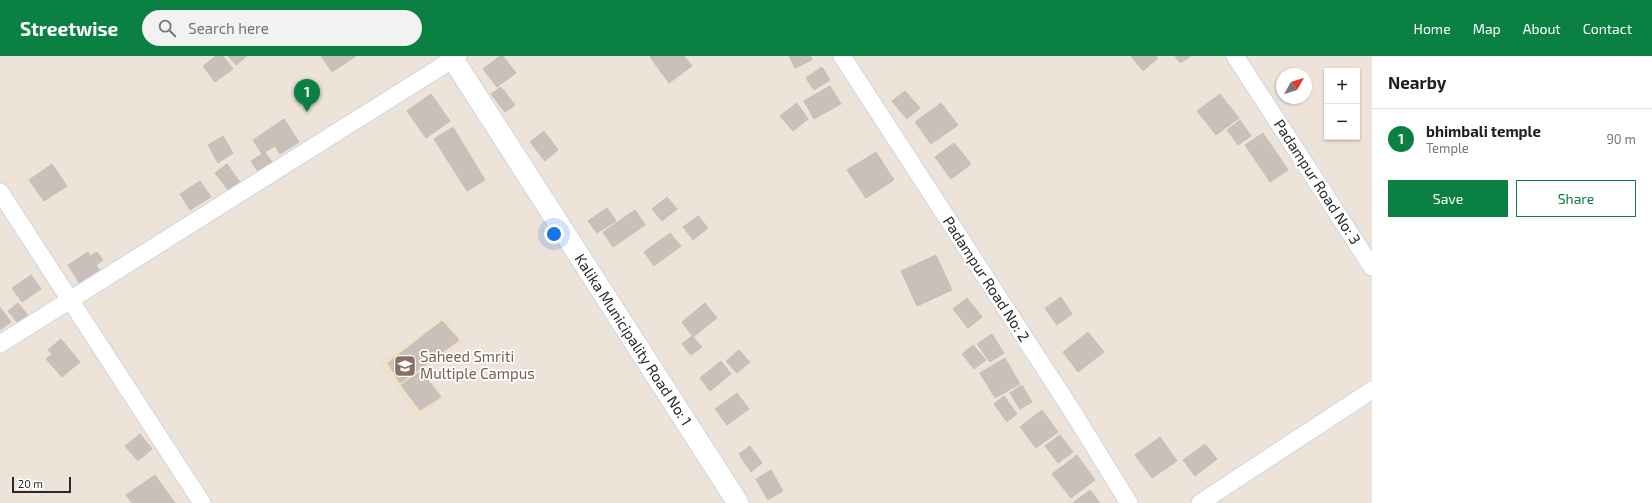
<!DOCTYPE html>
<meta charset="utf-8">
<style>
:root{--surface:#fff;--page:#f2f2f2;--text:#202124;--muted:#757577;--line:#e0e0e0;--accent:#0b8043}
body{margin:0;font-family:"Exo 2",sans-serif;background:var(--page);color:var(--text)}
.controls{position:absolute;right:12px;top:12px;display:grid;overflow:hidden;border-radius:0px;box-shadow:0 1px 3px #0004}
.controls button{width:36px;height:36px;display:grid;place-items:center;padding:0;border:0;border-bottom:1px solid var(--line);background:var(--surface);color:var(--text);font:20px sans-serif}
.compass{position:absolute;left:1276px;top:12px;width:36px;height:36px;border-radius:50%;background:var(--surface);box-shadow:0 1px 3px #0004;rotate:51deg}
.scale{position:absolute;left:12px;bottom:10px;width:59px;box-sizing:border-box;padding-left:4px;border:2px solid #292929;border-top:0;font-size:11px;line-height:14px;white-space:nowrap;color:#292929;-webkit-text-stroke:3px #fff;paint-order:stroke}
.you{position:absolute;left:554px;top:178px;width:14px;height:14px;margin:-10px;border:3px solid #fff;border-radius:50%;background:#1a73e8;box-shadow:0 0 0 6px #1a73e833}
.badge{display:grid;place-items:center;width:26px;height:26px;border-radius:50%;background:var(--accent);color:#fff;font-size:13px;font-weight:700}
.pin{position:absolute;translate:-50% -33px;filter:drop-shadow(0 1px 2px #0008)}
.pin::after{content:'';position:absolute;top:21px;width:14px;height:12px;background:inherit;clip-path:polygon(0 0,100% 0,50% 100%)}
.list{margin:0;padding:0;list-style:none}
h2{display:flex;justify-content:space-between;align-items:center;height:52px;margin:0;padding:0 16px;font-size:17px}
h2 small{font-size:13px;font-weight:400;color:var(--muted)}
.list li{display:grid;grid-template-columns:26px 1fr auto;gap:12px;align-items:center;box-sizing:border-box;height:60px;padding:0 16px;border-top:1px solid var(--line)}
.list b{display:block;font-size:15px;white-space:nowrap}
.list p{margin:0;font-size:13px;white-space:nowrap;color:var(--muted)}
.list em{font-size:13px;font-style:normal;color:var(--muted)}
.actions{display:flex;gap:8px;padding:12px 16px}
.actions a{flex:1;padding:9px 0;border:1px solid var(--accent);border-radius:0px;text-align:center;font-size:14px;color:var(--accent)}
.actions .main{background:var(--accent);color:#fff}
.icon{flex:none;width:22px;height:22px;fill:none;stroke:currentColor;stroke-width:2;stroke-linecap:round;stroke-linejoin:round}
.map{position:relative;flex:none;width:1372px;height:447px;overflow:hidden}
header{display:flex;align-items:center;gap:24px;box-sizing:border-box;height:56px;padding:0 20px;background:var(--accent);color:#fff}
header strong{font-size:19px}
nav{display:flex;gap:22px;margin-inline-start:auto;font-size:14px}
.search{width:280px;height:36px;background:var(--page);display:flex;align-items:center;gap:10px;box-sizing:border-box;padding:0 14px;border-radius:22px;color:var(--muted);font-size:15px}
main{display:flex}
aside{flex:1;background:var(--surface)}
.map>svg:first-child{display:block}
.education{fill:#f0e0c7}
.building{fill:#c8c0b9;stroke:#c8bfb3}
.lines{fill:none;stroke-linecap:round;stroke-linejoin:round}
.minor-casing{stroke:#ced4e3;stroke-width:19}
.tertiary-casing{stroke:#ced4e3;stroke-width:23}
.minor{stroke:#fff;stroke-width:17}
.tertiary{stroke:#fff;stroke-width:21}
.labels{text-anchor:middle;stroke-width:3.5;stroke-linejoin:round;paint-order:stroke}
.street-label{font-size:15px;fill:#292929;stroke:#fff}
.education-label{font-size:15px;fill:#785e54;stroke:#fff;text-anchor:start}
</style>
<header>
<strong>Streetwise</strong>
<div class="search"><svg class="icon" aria-label="search" viewBox="0 0 24 24"><circle cx="10" cy="10" r="6"/><path d="M15 15l6 6"/></svg>Search here</div>
<nav><a>Home</a><a>Map</a><a>About</a><a>Contact</a></nav>
</header>
<main>
<div class="map">
<svg width="1372" height="447" viewBox="0 0 1372 447">
<rect width="100%" height="100%" fill="#ede3d9"/>
<path class="education" d="M445 262 462 287 424 313 444 343 418 361 380 307Z"/>
<g class="building">
<path d="M216 0H223L233 13 215 26 203 10Z"/>
<path d="M228 0H247L236 9Z"/>
<path d="M321 0H356L332 16Z"/>
<path d="M500 0H503L516 17 497 31 483 13Z"/>
<path d="M651 0H684L692 10 669 27 650 1Z"/>
<path d="M789 0H810L812 4 795 12Z"/>
<path d="M1131 0H1156L1158 2 1143 15Z"/>
<path d="M1175 0H1191L1180 7Z"/>
<path d="M822 11 830 24 814 34 806 22Z"/>
<path d="M830 30 841 48 814 63 804 45Z"/>
<path d="M501 31 515 49 505 56 491 38Z"/>
<path d="M905 35 920 52 907 63 892 45Z"/>
<path d="M431 38 450 65 426 82 407 55Z"/>
<path d="M1220 38 1239 62 1216 79 1197 55Z"/>
<path d="M797 47 808 63 793 75 780 60Z"/>
<path d="M941 47 958 69 931 88 915 66Z"/>
<path d="M284 63 299 86 280 98 275 90 262 98 253 84Z"/>
<path d="M1240 64 1251 80 1238 89 1227 74Z"/>
<path d="M453 71 485 124 467 135 434 83Z"/>
<path d="M544 75 558 94 545 105 530 86Z"/>
<path d="M1263 77 1288 114 1270 126 1245 89Z"/>
<path d="M223 80 233 97 218 107 208 89Z"/>
<path d="M954 87 971 108 951 123 935 101Z"/>
<path d="M265 96 276 112 262 122 251 105Z"/>
<path d="M876 96 894 124 866 142 847 114Z"/>
<path d="M52 108 67 130 44 145 29 124Z"/>
<path d="M227 108 240 126 229 135 215 117Z"/>
<path d="M200 125 211 141 190 154 180 138Z"/>
<path d="M667 141 677 153 662 165 652 153Z"/>
<path d="M607 152 616 165 597 177 588 165Z"/>
<path d="M635 154 645 169 613 191 603 176Z"/>
<path d="M698 160 708 172 693 184 683 171Z"/>
<path d="M670 177 681 190 654 210 644 196Z"/>
<path d="M88 196 90 200 97 196 103 204 96 209 100 215 80 228 68 209Z"/>
<path d="M936 199 952 234 917 250 901 215Z"/>
<path d="M31 219 41 233 22 246 12 232Z"/>
<path d="M1061 241 1072 258 1057 269 1045 252Z"/>
<path d="M967 242 982 261 968 272 953 253Z"/>
<path d="M18 247 30 262 20 270 8 255Z"/>
<path d="M705 247 717 262 693 281 682 266Z"/>
<path d="M0 251 11 266 0 274Z"/>
<path d="M442 265 459 284 400 327 388 307Z"/>
<path d="M1088 276 1104 296 1078 316 1063 296Z"/>
<path d="M992 278 1004 297 990 306 977 288Z"/>
<path d="M692 280 702 291 691 299 682 288Z"/>
<path d="M61 283 80 306 62 321 46 303 52 298 48 294Z"/>
<path d="M973 289 986 304 974 313 962 298Z"/>
<path d="M739 294 750 306 737 317 726 305Z"/>
<path d="M1005 302 1020 328 995 342 980 317Z"/>
<path d="M721 305 731 318 710 335 700 322Z"/>
<path d="M421 315 441 341 420 354 401 329Z"/>
<path d="M1022 329 1032 346 1020 353 1010 337Z"/>
<path d="M737 337 749 353 727 369 715 353Z"/>
<path d="M1004 340 1017 358 1007 366 994 348Z"/>
<path d="M1042 354 1058 376 1036 392 1020 371Z"/>
<path d="M140 378 152 393 138 405 125 390Z"/>
<path d="M1060 379 1073 396 1058 407 1045 390Z"/>
<path d="M1160 381 1177 405 1152 422 1135 399Z"/>
<path d="M1205 388 1217 403 1195 420 1183 404Z"/>
<path d="M750 390 762 407 751 416 739 398Z"/>
<path d="M1077 399 1095 424 1071 442 1052 418Z"/>
<path d="M771 414 783 435 768 444 756 423Z"/>
<path d="M155 419 175 447H132L126 439Z"/>
<path d="M1090 434 1100 447H1073Z"/>
</g>
<g class="lines">
<g class="minor-casing">
<g id="minor">
<path d="M842 0 1069 350 1129 447"/>
<path d="M1235 0 1372 211"/>
<path d="M0 136 202 447"/>
<path d="M0 288 458 0"/>
<path d="M1200 447 1372 334"/>
</g>
</g>
<g class="tertiary-casing">
<path id="tertiary" d="M451 0 738 447"/>
</g>
<use href="#minor" class="minor"/>
<use href="#tertiary" class="tertiary"/>
</g>
<defs>
<g id="university-square" transform="scale(1.15)"><rect x="-9" y="-9" width="18" height="18" rx="4" fill="#8d6e63" stroke="#fff"/><path d="M0-5L7-2L0 1L-7-2ZM-4 1L0 2.5L4 1V4Q0 6-4 4Z" fill="#fff"/></g>
</defs>
<g fill-rule="evenodd">
<use href="#university-square" x="405" y="310"/>
</g>
<g class="labels">
<g class="street-label">
<text transform="translate(1317 126) rotate(57)" y="5">Padampur Road No: 3</text>
<text transform="translate(986 223) rotate(57)" y="5">Padampur Road No: 2</text>
<text transform="translate(633 284) rotate(57)" y="5">Kalika Municipality Road No: 1</text>
</g>
<g class="education-label">
<text x="420" y="306">Saheed Smriti<tspan x="420" dy="17">Multiple Campus</tspan></text>
</g>
</g>
</svg>
<div class="controls">
<button>+</button>
<button>−</button>
</div>
<svg class="compass" viewBox="-18 -18 36 36"><path d="M0-13l5 13h-10z" fill="#e53935"/><path d="M0 13l5-13h-10z" fill="#757577"/></svg>
<div class="scale">20 m</div>
<div class="you"></div>
<div class="pin badge" style="left:307px;top:56px">1</div>
</div>
<aside>
<h2>Nearby<small></small></h2>
<ul class="list">
<li><span class="badge">1</span><div><b>bhimbali temple</b><p>Temple</p></div><em>90 m</em></li>
</ul>
<div class="actions"><a class="main">Save</a><a>Share</a></div>
</aside>
</main>
